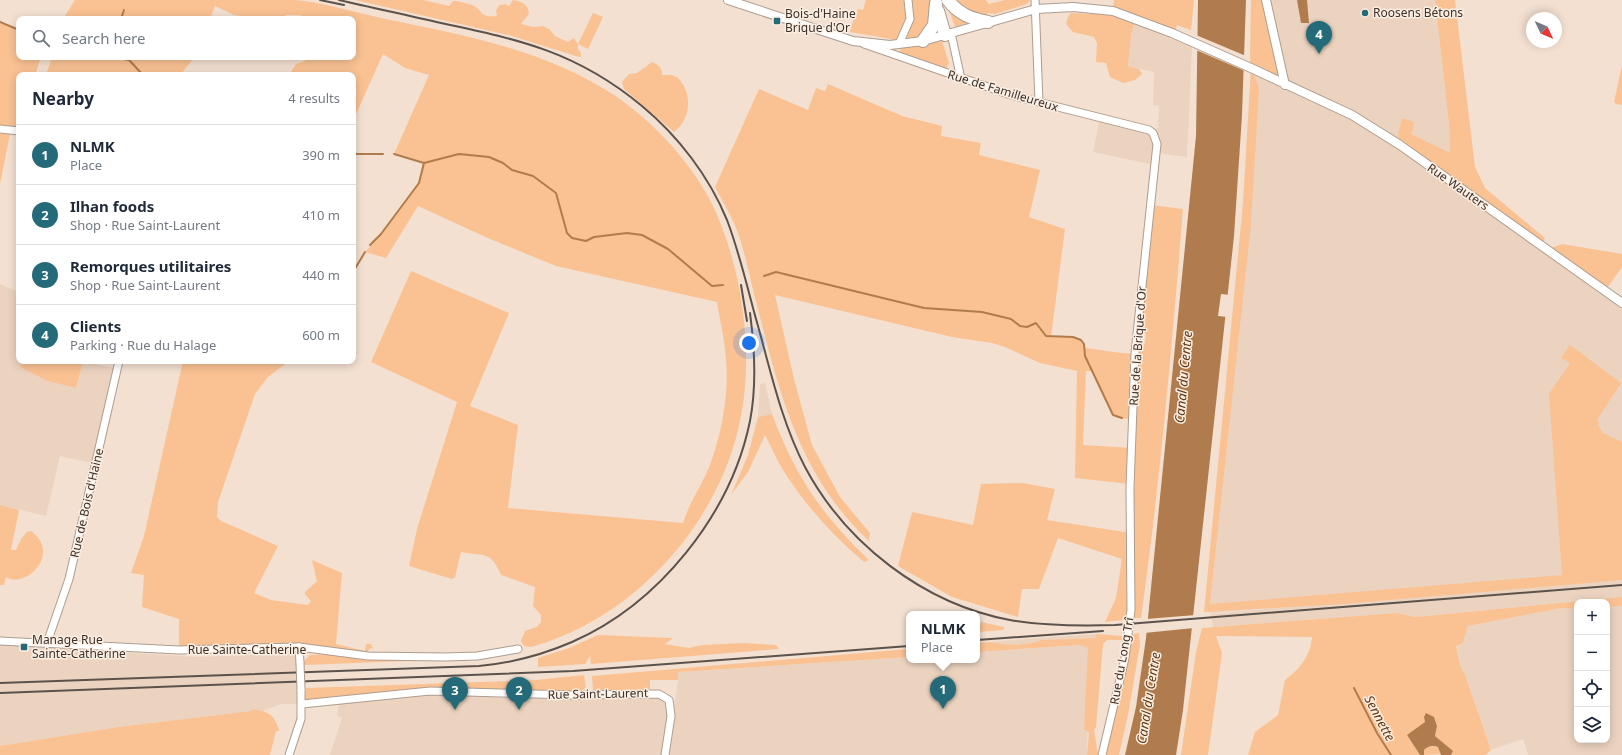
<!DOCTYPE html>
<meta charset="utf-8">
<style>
:root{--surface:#fff;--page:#f2f2f3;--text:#1f2937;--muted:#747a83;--line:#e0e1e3;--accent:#246a79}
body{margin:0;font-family:"Noto Sans",sans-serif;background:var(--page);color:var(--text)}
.controls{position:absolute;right:12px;bottom:12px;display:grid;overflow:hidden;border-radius:8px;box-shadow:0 2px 10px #0003}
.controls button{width:36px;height:36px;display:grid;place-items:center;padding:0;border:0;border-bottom:1px solid var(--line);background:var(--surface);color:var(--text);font:20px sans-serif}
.compass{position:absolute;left:1526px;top:12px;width:36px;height:36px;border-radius:50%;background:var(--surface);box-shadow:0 2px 10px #0003;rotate:134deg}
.you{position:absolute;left:749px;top:343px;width:14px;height:14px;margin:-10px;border:3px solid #fff;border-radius:50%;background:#1a73e8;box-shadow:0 0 0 6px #1a73e833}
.badge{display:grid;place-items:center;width:26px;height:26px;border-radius:50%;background:var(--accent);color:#fff;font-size:13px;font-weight:700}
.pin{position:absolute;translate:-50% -33px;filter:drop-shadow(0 1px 2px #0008)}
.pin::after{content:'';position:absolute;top:21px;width:14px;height:12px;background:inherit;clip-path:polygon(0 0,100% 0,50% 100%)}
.popup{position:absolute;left:906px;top:611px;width:74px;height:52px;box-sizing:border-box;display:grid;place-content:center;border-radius:8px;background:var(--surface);filter:drop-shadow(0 1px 3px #0005);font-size:13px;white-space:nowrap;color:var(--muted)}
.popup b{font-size:15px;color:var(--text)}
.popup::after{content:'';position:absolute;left:50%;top:100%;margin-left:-8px;border:8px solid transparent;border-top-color:var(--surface)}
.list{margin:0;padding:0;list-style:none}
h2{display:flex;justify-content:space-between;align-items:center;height:52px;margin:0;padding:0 16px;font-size:17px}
h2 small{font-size:13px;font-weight:400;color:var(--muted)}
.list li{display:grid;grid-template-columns:26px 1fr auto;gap:12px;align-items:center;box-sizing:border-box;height:60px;padding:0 16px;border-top:1px solid var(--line)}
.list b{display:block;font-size:15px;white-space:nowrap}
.list p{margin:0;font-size:13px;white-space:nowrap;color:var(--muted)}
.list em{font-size:13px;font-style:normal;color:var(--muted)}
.icon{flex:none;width:22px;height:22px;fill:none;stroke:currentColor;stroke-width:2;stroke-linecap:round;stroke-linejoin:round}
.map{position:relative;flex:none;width:1622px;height:755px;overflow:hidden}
.search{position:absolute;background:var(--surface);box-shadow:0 2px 10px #0003;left:16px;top:16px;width:340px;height:44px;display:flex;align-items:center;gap:10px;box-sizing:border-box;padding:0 14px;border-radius:8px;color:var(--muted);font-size:15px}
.panel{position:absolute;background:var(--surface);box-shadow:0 2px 10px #0003;left:16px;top:72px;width:340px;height:292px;border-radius:8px}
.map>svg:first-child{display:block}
.built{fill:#ebd3bf}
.green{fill:#fac293;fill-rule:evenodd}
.water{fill:#b17c4d}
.pier{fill:#f3e0d1}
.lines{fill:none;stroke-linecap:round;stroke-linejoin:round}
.stream{stroke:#b17c4d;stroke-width:2}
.minor-casing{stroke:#ae9d8f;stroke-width:9}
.tertiary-casing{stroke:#ae9d8f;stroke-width:10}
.motorway-casing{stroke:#ae9d8f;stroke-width:14}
.minor{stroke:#fff;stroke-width:7}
.tertiary{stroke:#fff;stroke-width:8}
.motorway{stroke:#fff;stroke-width:12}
.rail{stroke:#5c524c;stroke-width:2}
.minor-bridge-casing{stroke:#ae9d8f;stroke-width:9;stroke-linecap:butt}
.minor-bridge{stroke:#fff;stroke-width:7}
.poi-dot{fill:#246a79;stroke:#fdeee2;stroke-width:1.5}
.labels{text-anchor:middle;stroke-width:3;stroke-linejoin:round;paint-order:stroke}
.poi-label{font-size:12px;fill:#3a322d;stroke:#fdeee2;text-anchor:start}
.street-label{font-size:12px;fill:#3a322d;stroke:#fdeee2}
.water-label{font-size:13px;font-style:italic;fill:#5e3814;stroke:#fdeee2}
</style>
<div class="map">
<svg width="1622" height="755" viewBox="0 0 1622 755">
<rect width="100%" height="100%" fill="#f3e0d1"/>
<g class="built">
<path d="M1266 0H1435L1449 124 1451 174 1622 303V597L1416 617 1396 613 1213 627 1211 614 1290 607 1209 613 1238 341 1251 68Z"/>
<path d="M1134 24 1192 47 1187 157 1157 153 1155 165 1093 152 1100 118 1149 130 1158 128 1159 106 1153 105 1154 72 1128 66 1131 35Z"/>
<path d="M0 284 19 292V361H23L21 367 47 381 76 388 83 361 117 369 96 464 60 456 46 516 0 505Z"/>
<path d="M765 383 772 414 758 417 760 384Z"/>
<path d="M1622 606V755H1528L1523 739 1491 750 1465 675 1460 665 1456 645 1463 643 1468 626 1561 608 1577 609V740H1607V607Z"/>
<path d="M1096 634 1095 638 1041 640 1032 643 1013 645 987 642Z"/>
<path d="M0 645 198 657 292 653 297 656 298 704H281L262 711 253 709 252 711 118 727 0 746Z"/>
<path d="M1081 645 1088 648 1089 654 1087 755H667L678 681 677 672 909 657V660H977V652Z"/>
<path d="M428 693 506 698 594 699 660 696 666 705 668 717 662 755H330L342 718 337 716 339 704Z"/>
</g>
<g class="green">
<path d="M75 0C123 0 171 0 220 0 244 0 270 0 295 0 321 2 354 12 381 18 458 34 538 48 606 90 647 115 686 156 709 198 743 264 756 359 738 430 714 530 630 620 531 647L524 646 521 641 525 631 537 627 541 622V615L533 606 535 587 501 575C490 549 484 557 461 552L455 577 452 579 409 566 417 529 457 402 371 362 411 271 509 313 470 406 518 425 508 508 683 523C689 503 702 485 710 465 722 432 729 395 726 360 725 341 720 321 717 302L556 266 490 239 418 206 386 258 365 252 381 234 418 183 423 163 394 154 429 75 405 68 383 54 353 121V75H289L296 64 305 61 306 57H353V19H307L300 15H286L281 19H267L234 15 215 6 210 19H63Z"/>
<path d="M355 0H423L449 6 453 1H456C461 2 467 3 472 5 484 11 480 18 497 16L496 10 500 5 505 4 509 6 513 0C523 2 528 4 529 14L521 24 533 27 543 26 549 29 555 36 568 42 574 38 578 44 593 13 603 17 588 49 578 44V49L581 53V57H579L512 36Z"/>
<path d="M866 0H930C934 20 928 35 908 40L905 32 899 44 890 45 891 39 850 32 855 14H857L858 9 863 10Z"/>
<path d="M955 0H986L989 4 1005 0H1030L1027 4 995 14 988 13 986 16 969 13Z"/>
<path d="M1114 0H1194L1191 30 1177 25 1174 34 1113 11Z"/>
<path d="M1251 0H1266L1285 85 1252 69 1259 88 1251 224 1210 604 1562 575 1549 394 1570 363 1561 358 1570 345 1621 383 1597 420 1599 422 1598 425 1603 433 1622 442V580L1342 604 1204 612 1243 202 1251 68 1250 57Z"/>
<path d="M1435 0H1455L1475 167 1485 188 1545 238 1542 247 1400 145 1398 135 1402 118 1414 122 1413 130 1411 134 1450 153 1449 124Z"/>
<path d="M949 10 971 22 955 27Z"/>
<path d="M1071 13 1120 15 1134 24 1131 35 1128 66 1139 69 1142 74 1135 80 1123 83 1110 77 1106 63 1096 62 1097 43 1094 37 1073 32 1066 24 1068 17Z"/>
<path d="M0 22 19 30V57H41L35 75H19V120L15 130 11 129 0 184Z"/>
<path d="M942 41 949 63 947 67 943 69 899 53 901 48Z"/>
<path d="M52 57H195L180 75H143L138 72 136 75H46Z"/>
<path d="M652 62C659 65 662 67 662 75 667 75 674 74 678 78 693 93 691 120 674 132L624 89 622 82 629 74 637 73Z"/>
<path d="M1622 65V105L1616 104 1614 102Z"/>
<path d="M828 84 902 116 942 126 941 136 981 143 979 155 1040 170 1029 217 1065 229 1051 337C1064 337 1081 334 1086 348 1096 349 1126 355 1135 353 1144 350 1145 343 1146 335L1138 324 1151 205 1183 209C1172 346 1160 483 1141 618H1135L1131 610 1124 620 1105 622 1116 598 1122 559 1058 538 1039 589H1022L1018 617 952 597 898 566 912 512 973 525 981 484 1023 483 1055 489 1047 520 1131 533 1130 484 1075 478 1077 371 1040 363 1005 347 992 343 952 337 775 295 794 379 812 445 840 497 870 533 869 541C796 473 778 386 754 294 749 274 745 253 738 233 732 217 723 202 715 187L759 89 808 110 816 88 825 91ZM1086 371H1092L1113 415 1117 418 1132 419 1131 448 1083 445Z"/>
<path d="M1562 244 1622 254V267L1605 291 1546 250Z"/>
<path d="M23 361H83L76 388 47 381 20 367Z"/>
<path d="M183 361H289L268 377 255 394 218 502 217 517 221 521 278 546 254 593 271 600 308 605 311 601 305 594V592L317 581 312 560 342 573 336 644 365 651 366 644H371L373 648 369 649 368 652 371 653 432 660 305 665 303 662 310 655 331 654 299 647 179 650V619L142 607 144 575 131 573 144 536Z"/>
<path d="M772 414C795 476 822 515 869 560L864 562C833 536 805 505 783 470 776 459 771 446 765 435L748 472 731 495 748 455 758 417Z"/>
<path d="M0 505 19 510 11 550H16L21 539 27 532 31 531C63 554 24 590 6 577L4 585H0Z"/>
<path d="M1622 597V606L1607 607V602H1577V609L1561 608 1468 626 1463 643 1456 646 1460 665 1465 675 1491 750 1486 755H1451L1452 751 1435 736 1437 726 1434 717 1407 735 1420 755H1248L1255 732 1278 715 1285 680C1299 670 1311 655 1312 637L1216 636 1222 653 1208 755H1181L1196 652 1202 628 1396 613 1416 617Z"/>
<path d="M981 622 1004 627V630L978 632Z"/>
<path d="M1139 633 1140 645 1128 715 1119 755H1102L1127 640H1107L1103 644 1096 727 1094 730 1098 755H1087L1089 733 1084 729 1088 648 1080 645 977 652V643L987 642 1013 645 1032 643 1041 640 1095 638 1096 634 1123 636 1127 640 1134 634Z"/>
<path d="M598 635 673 638 665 644 689 648 702 645 744 643 776 645 779 649 591 664 590 656 585 664 538 667V658L569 648Z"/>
<path d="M909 649V657L678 672V680H650V693L593 692 592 676Z"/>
<path d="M584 675 586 687 582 692 430 691 302 704 306 688 536 680Z"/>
<path d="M253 709C267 711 276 715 279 731H276L270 755H0V746L118 727 251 711Z"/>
<path d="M1428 746 1438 747 1442 754 1424 755V750Z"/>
</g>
<g class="water">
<path d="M1198 0H1246L1242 115 1234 236 1183 710 1176 755H1125L1136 707 1146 638 1196 136Z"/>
<path d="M1297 0H1307L1309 23H1301Z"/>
<path d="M1426 713 1434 717 1437 726 1435 736 1453 751 1451 755H1441L1438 747C1432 745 1428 746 1424 750V755H1420L1407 735 1425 722 1424 717Z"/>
</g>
<g class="pier">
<path d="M1196 35 1246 56 1245 71 1196 50Z"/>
<path d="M1221 294 1230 295 1227 317 1218 316Z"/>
<path d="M1196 615 1194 628 1144 633 1146 619Z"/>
</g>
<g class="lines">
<g class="stream">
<path d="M121 19 124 10"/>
<path d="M0 22 19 30"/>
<path d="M111 57 129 60 143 75"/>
<path d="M353 154H383"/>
<path d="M394 154 424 163 459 154 489 157 503 163 512 170 533 176 556 193 567 233 572 238 586 241 594 237 627 233 642 235 668 249 712 286 723 285"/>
<path d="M370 245 381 234 419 183 424 163"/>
<path d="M353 272 365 252"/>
<path d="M764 276 776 272 924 308 982 312 1011 319 1020 326 1027 327 1036 323 1046 336 1073 337 1081 340 1084 344 1085 356 1113 415 1122 418"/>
<path d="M1354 688 1377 733 1391 755"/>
</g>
<g class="minor-casing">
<g id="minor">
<path d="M1035 0 1039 102"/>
<path d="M951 33 961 79"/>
<path d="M864 44 1011 95 1149 130 1153 133 1157 144 1135 353 1130 487 1131 610 1125 658 1102 755"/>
<path d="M899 44 910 19 908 0"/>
<path d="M0 129 19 131"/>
<path d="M0 641 179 650 299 647 368 656 445 657 477 656 518 649"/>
<path d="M47 643 69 579 119 361"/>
<path d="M299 647 300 663"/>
<path d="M302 704 430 691 571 695 659 694 669 700 671 716 665 755"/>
<path d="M289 755 301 719V689"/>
</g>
</g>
<g class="tertiary-casing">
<g id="tertiary">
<path d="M728 0 853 41 890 45 923 41 1036 9 1073 7 1113 11 1172 33 1251 68 1352 115 1400 145 1622 303"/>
<path d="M1266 0 1285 85"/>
</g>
</g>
<g class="motorway-casing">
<g id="motorway">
<path d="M948 0C958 14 972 19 988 22"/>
<path d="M938 11 945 35"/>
<path d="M923 41 934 25 936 3"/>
</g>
</g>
<use href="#minor" class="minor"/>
<use href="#tertiary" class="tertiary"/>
<use href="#motorway" class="motorway"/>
<g class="rail">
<path d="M320 0 344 5"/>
<path d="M339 0C373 8 407 15 441 23 521 40 577 52 642 106 678 136 709 176 727 220 740 254 748 291 758 326 771 373 782 423 805 467 846 544 924 604 1010 620 1044 626 1080 626 1115 625L1622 585"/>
<path d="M741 285 747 321"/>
<path d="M977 640 1103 631"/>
<path d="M0 683 479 666C512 663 542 655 572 642 659 604 731 514 750 421 757 385 755 350 750 313"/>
<path d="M0 693 573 671 909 646"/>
</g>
<g class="minor-bridge-casing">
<path id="minor-bridge" d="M300 663 301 689"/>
</g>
<use href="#minor-bridge" class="minor-bridge"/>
</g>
<g class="poi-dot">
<circle cx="1365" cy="13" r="4"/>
<rect x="773" y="17" width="8" height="8" rx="2"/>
<rect x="20" y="643" width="8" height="8" rx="2"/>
</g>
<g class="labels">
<g class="poi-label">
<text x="1373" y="17">Roosens Bétons</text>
<text x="785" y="18">Bois-d'Haine<tspan x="785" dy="14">Brique d'Or</tspan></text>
<text x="32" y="644">Manage Rue<tspan x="32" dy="14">Sainte-Catherine</tspan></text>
</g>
<g class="street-label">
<text transform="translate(1003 91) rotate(17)" y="4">Rue de Familleureux</text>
<text transform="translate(1458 187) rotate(35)" y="4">Rue Wauters</text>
<text transform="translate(1138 346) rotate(-86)" y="4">Rue de la Brique d'Or</text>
<text transform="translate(87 503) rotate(-77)" y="4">Rue de Bois d'Haine</text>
<text x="247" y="654">Rue Sainte-Catherine</text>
<text transform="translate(1122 661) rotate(-80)" y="4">Rue du Long Trî</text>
<text transform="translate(598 694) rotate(-1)" y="4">Rue Saint-Laurent</text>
</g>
<g class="water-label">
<text transform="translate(1183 377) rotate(-85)" y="5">Canal du Centre</text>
<text transform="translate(1148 698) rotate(-81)" y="5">Canal du Centre</text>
<text transform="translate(1380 718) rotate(62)" y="5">Sennette</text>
</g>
</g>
</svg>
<div class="controls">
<button>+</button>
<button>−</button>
<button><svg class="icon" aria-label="locate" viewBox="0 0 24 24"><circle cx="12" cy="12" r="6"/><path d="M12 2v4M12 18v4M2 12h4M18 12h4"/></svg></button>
<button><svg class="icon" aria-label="layers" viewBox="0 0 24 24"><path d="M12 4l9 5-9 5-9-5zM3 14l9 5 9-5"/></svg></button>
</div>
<svg class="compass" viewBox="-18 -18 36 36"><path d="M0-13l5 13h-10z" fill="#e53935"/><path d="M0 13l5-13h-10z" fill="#747a83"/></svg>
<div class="you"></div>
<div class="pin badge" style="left:943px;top:709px">1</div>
<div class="popup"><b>NLMK</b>Place</div>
<div class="pin badge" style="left:519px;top:710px">2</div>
<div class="pin badge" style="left:455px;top:710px">3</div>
<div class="pin badge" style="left:1319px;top:54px">4</div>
<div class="search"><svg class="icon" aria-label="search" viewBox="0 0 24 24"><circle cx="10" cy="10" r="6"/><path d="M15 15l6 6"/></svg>Search here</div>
<section class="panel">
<h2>Nearby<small>4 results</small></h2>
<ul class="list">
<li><span class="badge">1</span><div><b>NLMK</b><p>Place</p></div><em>390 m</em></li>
<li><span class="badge">2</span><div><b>Ilhan foods</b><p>Shop · Rue Saint-Laurent</p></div><em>410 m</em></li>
<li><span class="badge">3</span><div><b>Remorques utilitaires</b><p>Shop · Rue Saint-Laurent</p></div><em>440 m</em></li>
<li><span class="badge">4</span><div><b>Clients</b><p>Parking · Rue du Halage</p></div><em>600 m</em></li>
</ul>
</section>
</div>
